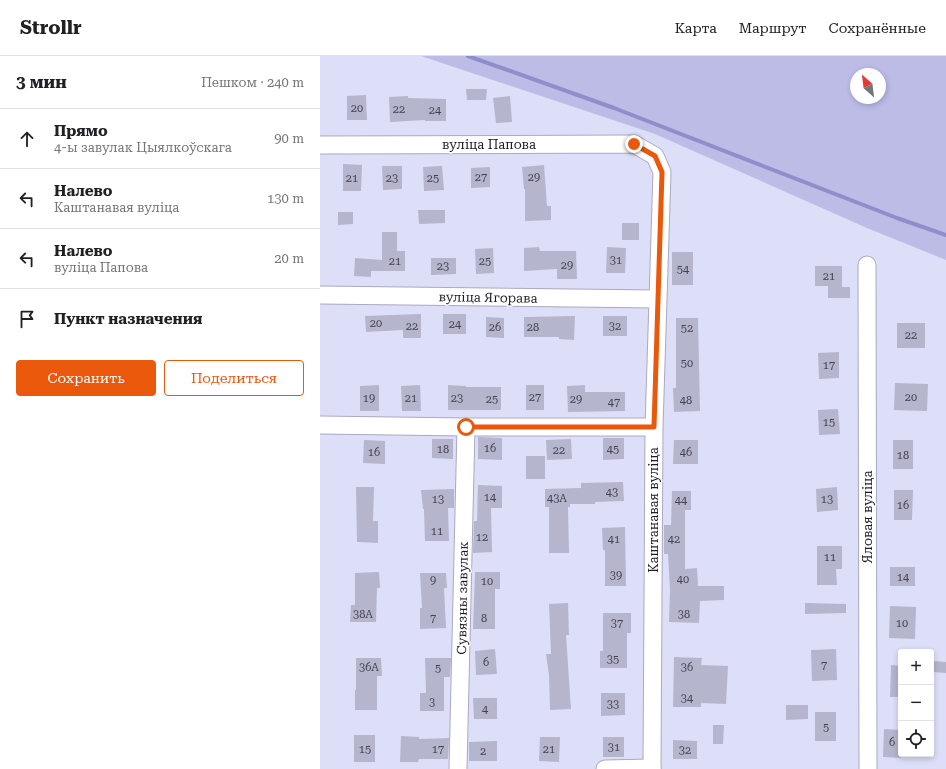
<!DOCTYPE html>
<html lang="ru">
<meta charset="utf-8">
<style>
:root{--surface:#fff;--page:#f2f2f2;--text:#202124;--muted:#757577;--line:#e0e0e0;--accent:#ea580c}
body{margin:0;font-family:"Roboto Serif",serif;background:var(--page);color:var(--text)}
.controls{position:absolute;right:12px;bottom:12px;display:grid;overflow:hidden;border-radius:4px;box-shadow:0 2px 6px #0003}
.controls button{width:36px;height:36px;display:grid;place-items:center;padding:0;border:0;border-bottom:1px solid var(--line);background:var(--surface);color:var(--text);font:20px sans-serif}
.compass{position:absolute;left:530px;top:12px;width:36px;height:36px;border-radius:50%;background:var(--surface);box-shadow:0 2px 6px #0003;rotate:332deg}
.stop{position:absolute;width:12px;height:12px;margin:-9px;border:3px solid #ea580c;border-radius:50%;background:#fff}
.stop.end{background:#ea580c;border-color:#fff;box-shadow:0 1px 4px #0008}
.list{margin:0;padding:0;list-style:none}
h2{display:flex;justify-content:space-between;align-items:center;height:52px;margin:0;padding:0 16px;font-size:17px}
h2 small{font-size:13px;font-weight:400;color:var(--muted)}
.list li{display:grid;grid-template-columns:26px 1fr auto;gap:12px;align-items:center;box-sizing:border-box;height:60px;padding:0 16px;border-top:1px solid var(--line)}
.list b{display:block;font-size:15px;white-space:nowrap}
.list p{margin:0;font-size:13px;white-space:nowrap;color:var(--muted)}
.list em{font-size:13px;font-style:normal;color:var(--muted)}
.actions{display:flex;gap:8px;padding:12px 16px}
.actions a{flex:1;padding:9px 0;border:1px solid var(--accent);border-radius:4px;text-align:center;font-size:14px;color:var(--accent)}
.actions .main{background:var(--accent);color:#fff}
.icon{flex:none;width:22px;height:22px;fill:none;stroke:currentColor;stroke-width:2;stroke-linecap:round;stroke-linejoin:round}
.map{position:relative;flex:none;width:626px;height:713px;overflow:hidden}
header{display:flex;align-items:center;gap:24px;box-sizing:border-box;height:56px;padding:0 20px;background:var(--surface);border-bottom:1px solid var(--line)}
header strong{font-size:19px}
nav{display:flex;gap:22px;margin-inline-start:auto;font-size:14px}
main{display:flex}
aside{flex:1;background:var(--surface)}
.map>svg:first-child{display:block}
.green{fill:#bcbce7;fill-rule:evenodd}
.lines{fill:none;stroke-linecap:round;stroke-linejoin:round}
.stream{stroke:#8f8dca;stroke-width:4}
.building{fill:#b5b5ce}
.minor-casing{stroke:#a9a9c2;stroke-width:19}
.minor{stroke:#fff;stroke-width:17}
.route{stroke:#ea580c;stroke-width:5}
.labels{text-anchor:middle;stroke-width:3;stroke-linejoin:round;paint-order:stroke}
.number-label{font-size:11px;fill:#434350}
.street-label{font-size:13px;fill:#1d1d26;stroke:#fff}
</style>
<header>
<strong>Strollr</strong>
<nav><a>Карта</a><a>Маршрут</a><a>Сохранённые</a></nav>
</header>
<main>
<aside>
<h2>3 мин<small>Пешком · 240 m</small></h2>
<ul class="list">
<li><svg class="icon" aria-label="ahead" viewBox="0 0 24 24"><path d="M12 20V5M6 11l6-6 6 6"/></svg><div><b>Прямо</b><p>4-ы завулак Цыялкоўскага</p></div><em>90 m</em></li>
<li><svg class="icon" aria-label="left" viewBox="0 0 24 24"><path d="M17 20v-9H6M10 6l-5 5 5 5"/></svg><div><b>Налево</b><p>Каштанавая вуліца</p></div><em>130 m</em></li>
<li><svg class="icon" aria-label="left" viewBox="0 0 24 24"><path d="M17 20v-9H6M10 6l-5 5 5 5"/></svg><div><b>Налево</b><p>вуліца Папова</p></div><em>20 m</em></li>
<li><svg class="icon" aria-label="arrive" viewBox="0 0 24 24"><path d="M6 21V4h12l-3 4 3 4H6"/></svg><div><b>Пункт назначения</b></div></li>
</ul>
<div class="actions"><a class="main">Сохранить</a><a>Поделиться</a></div>
</aside>
<div class="map">
<svg width="626" height="713" viewBox="0 0 626 713">
<rect width="100%" height="100%" fill="#dddef8"/>
<path class="green" d="M101 0H626V204L547 172 335 78ZM536 18H560V42H536Z"/>
<g class="lines">
<path class="stream" d="M148 0 294 52 577 162 626 179"/>
</g>
<g class="building">
<path d="M146 33H167L166 44H147Z"/>
<path d="M46 39 47 64H27V40Z"/>
<path d="M88 40V42L126 43V65H105V64L70 66 69 41Z"/>
<path d="M190 40 192 66 176 67 173 42Z"/>
<path d="M23 108 42 109 41 135H23Z"/>
<path d="M224 109 227 150H231V164L205 165V133H204L202 111Z"/>
<path d="M62 110H82V133L63 134Z"/>
<path d="M122 110 124 134 104 135 103 111Z"/>
<path d="M170 111V131L151 132V112Z"/>
<path d="M98 154H125V167L99 168Z"/>
<path d="M18 156H33V168L18 169Z"/>
<rect x="302" y="167" width="17" height="17"/>
<path d="M62 176H77V195H85V215H51V221L34 220 35 202 62 204Z"/>
<path d="M219 191 220 195H256L257 223H237V213L204 215V192Z"/>
<path d="M287 191 306 192 305 217H286Z"/>
<path d="M173 192 174 217 156 218 155 193Z"/>
<rect x="352" y="196" width="21" height="33"/>
<path d="M111 202H136V218L111 219Z"/>
<path d="M495 210H522V231H530V242H508V230H495Z"/>
<path d="M101 258V282H83V274L46 276 45 260Z"/>
<rect x="123" y="258" width="23" height="20"/>
<path d="M255 260 254 284 239 283V281H204V261Z"/>
<rect x="283" y="260" width="24" height="20"/>
<path d="M166 261 184 262V282L166 281Z"/>
<path d="M356 262H378L380 355 354 356 353 332H356Z"/>
<rect x="577" y="267" width="28" height="25"/>
<path d="M519 296V322L499 323 498 297Z"/>
<path d="M575 327 608 328 607 355 574 354Z"/>
<path d="M59 329V355H40V330Z"/>
<path d="M100 329 101 355H82L81 330Z"/>
<path d="M128 329 146 330V331H181V354H128Z"/>
<rect x="206" y="329" width="18" height="25"/>
<path d="M265 329V336H305V355L248 356 247 330Z"/>
<path d="M518 353 520 378 499 379 498 354Z"/>
<path d="M158 381 182 382V404L158 403Z"/>
<path d="M283 382H304V403L283 404Z"/>
<path d="M112 383H133V403L112 402Z"/>
<path d="M251 383 252 403 227 404 226 384Z"/>
<path d="M44 384 65 385V408L43 407Z"/>
<path d="M354 384H378V408H353Z"/>
<rect x="573" y="384" width="20" height="29"/>
<rect x="206" y="400" width="19" height="23"/>
<path d="M303 426 304 445 275 446V448H250V451H248L249 497H229V451H225V433L261 432V427Z"/>
<path d="M158 429 182 430V452H171L172 496 153 497 154 465H157Z"/>
<path d="M36 431H54L53 465H58V487L37 486Z"/>
<path d="M517 431 518 454 497 456 496 433Z"/>
<path d="M134 433V452H128L129 485H105L104 453H103L101 434Z"/>
<path d="M574 434H593L592 464H574Z"/>
<path d="M352 435H371V454H365V513L377 512 378 530H404V544L380 545 379 567 349 566 350 534 348 498H344V469H351Z"/>
<path d="M305 471 306 530H285V494H283L282 472Z"/>
<path d="M497 490H522V513H516L517 529H497Z"/>
<rect x="570" y="511" width="25" height="19"/>
<path d="M59 516 60 532H57L56 566H30L31 549H35V517Z"/>
<path d="M155 516H180V533H175V573H153Z"/>
<path d="M100 517H126L127 532H124L126 572 100 573V552H102Z"/>
<path d="M248 547 249 579H246L251 653 230 654 229 619 226 598H231L229 548Z"/>
<path d="M485 547 526 548V557L485 558Z"/>
<path d="M570 550 596 551 595 583 569 582Z"/>
<path d="M283 557H311V577H307V612H280V595H283Z"/>
<path d="M175 593 177 618 156 619 155 595Z"/>
<path d="M516 593 517 624 492 625 491 594Z"/>
<path d="M354 601 382 602 381 609 408 610 406 648 381 647V651H353Z"/>
<path d="M36 602H61L62 620H57V654H35V634H36Z"/>
<path d="M105 602H131L130 621H124V655H100V637H106Z"/>
<path d="M613 605 626 606V617L613 616Z"/>
<path d="M571 609 581 610V641H570Z"/>
<path d="M281 637H305V659L281 660Z"/>
<path d="M153 642H177V663H154Z"/>
<path d="M466 649H488V663L466 664Z"/>
<rect x="495" y="656" width="21" height="29"/>
<path d="M393 669H404L403 688H393Z"/>
<path d="M564 673 581 674V702L563 701Z"/>
<rect x="34" y="679" width="21" height="27"/>
<path d="M81 680 99 681V683L129 682 128 703H99L98 706H80Z"/>
<path d="M220 681H240L239 706 219 705Z"/>
<rect x="283" y="681" width="21" height="20"/>
<path d="M353 684 377 685V703H353Z"/>
<path d="M177 685V705H149V686Z"/>
</g>
<g class="lines">
<g class="minor-casing">
<g id="minor">
<path d="M0 89 314 88 335 100 342 116 334 371 332 713"/>
<path d="M547 209 548 713"/>
<path d="M0 239 337 243"/>
<path d="M0 369 146 371H334"/>
<path d="M138 713 146 371"/>
<path d="M285 713 332 712"/>
</g>
</g>
<use href="#minor" class="minor"/>
</g>
<g class="lines">
<path class="route" d="M146 371H334L342 116 335 100 314 88"/>
</g>
<g class="labels">
<g class="number-label">
<text x="37" y="56">20</text>
<text x="79" y="57">22</text>
<text x="115" y="58">24</text>
<text x="161" y="125">27</text>
<text x="214" y="125">29</text>
<text x="32" y="126">21</text>
<text x="72" y="126">23</text>
<text x="113" y="126">25</text>
<text x="296" y="208">31</text>
<text x="75" y="209">21</text>
<text x="165" y="209">25</text>
<text x="247" y="213">29</text>
<text x="123" y="214">23</text>
<text x="363" y="217">54</text>
<text x="509" y="224">21</text>
<text x="56" y="271">20</text>
<text x="135" y="272">24</text>
<text x="92" y="274">22</text>
<text x="295" y="274">32</text>
<text x="175" y="275">26</text>
<text x="213" y="275">28</text>
<text x="367" y="276">52</text>
<text x="591" y="283">22</text>
<text x="367" y="311">50</text>
<text x="509" y="313">17</text>
<text x="215" y="345">27</text>
<text x="591" y="345">20</text>
<text x="49" y="346">19</text>
<text x="91" y="346">21</text>
<text x="137" y="346">23</text>
<text x="172" y="347">25</text>
<text x="256" y="347">29</text>
<text x="366" y="348">48</text>
<text x="294" y="350">47</text>
<text x="509" y="370">15</text>
<text x="170" y="396">16</text>
<text x="123" y="397">18</text>
<text x="293" y="397">45</text>
<text x="239" y="398">22</text>
<text x="54" y="400">16</text>
<text x="366" y="400">46</text>
<text x="583" y="403">18</text>
<text x="292" y="440">43</text>
<text x="170" y="445">14</text>
<text x="237" y="446">43А</text>
<text x="118" y="447">13</text>
<text x="507" y="447">13</text>
<text x="361" y="448">44</text>
<text x="583" y="453">16</text>
<text x="117" y="479">11</text>
<text x="162" y="485">12</text>
<text x="294" y="487">41</text>
<text x="354" y="487">42</text>
<text x="510" y="505">11</text>
<text x="296" y="523">39</text>
<text x="583" y="525">14</text>
<text x="363" y="527">40</text>
<text x="113" y="528">9</text>
<text x="167" y="529">10</text>
<text x="43" y="562">38А</text>
<text x="364" y="562">38</text>
<text x="113" y="566">7</text>
<text x="164" y="566">8</text>
<text x="297" y="571">37</text>
<text x="582" y="571">10</text>
<text x="293" y="607">35</text>
<text x="166" y="610">6</text>
<text x="504" y="613">7</text>
<text x="49" y="615">36А</text>
<text x="367" y="615">36</text>
<text x="118" y="616">5</text>
<text x="367" y="646">34</text>
<text x="112" y="650">3</text>
<text x="293" y="652">33</text>
<text x="165" y="657">4</text>
<text x="506" y="675">5</text>
<text x="572" y="690">6</text>
<text x="294" y="695">31</text>
<text x="45" y="697">15</text>
<text x="118" y="697">17</text>
<text x="229" y="697">21</text>
<text x="365" y="698">32</text>
<text x="163" y="699">2</text>
</g>
<g class="street-label">
<text x="169" y="93">вуліца Папова</text>
<text transform="translate(168 241) rotate(1)" y="5">вуліца Ягорава</text>
<text transform="translate(333 454) rotate(-90)" y="5">Каштанавая вуліца</text>
<text transform="translate(547 461) rotate(-90)" y="5">Яловая вуліца</text>
<text transform="translate(142 542) rotate(-89)" y="5">Сувязны завулак</text>
</g>
</g>
</svg>
<div class="controls">
<button>+</button>
<button>−</button>
<button><svg class="icon" aria-label="locate" viewBox="0 0 24 24"><circle cx="12" cy="12" r="6"/><path d="M12 2v4M12 18v4M2 12h4M18 12h4"/></svg></button>
</div>
<svg class="compass" viewBox="-18 -18 36 36"><path d="M0-13l5 13h-10z" fill="#e53935"/><path d="M0 13l5-13h-10z" fill="#757577"/></svg>
<div class="stop" style="left:146px;top:371px"></div>
<div class="stop end" style="left:314px;top:88px"></div>
</div>
</main>
